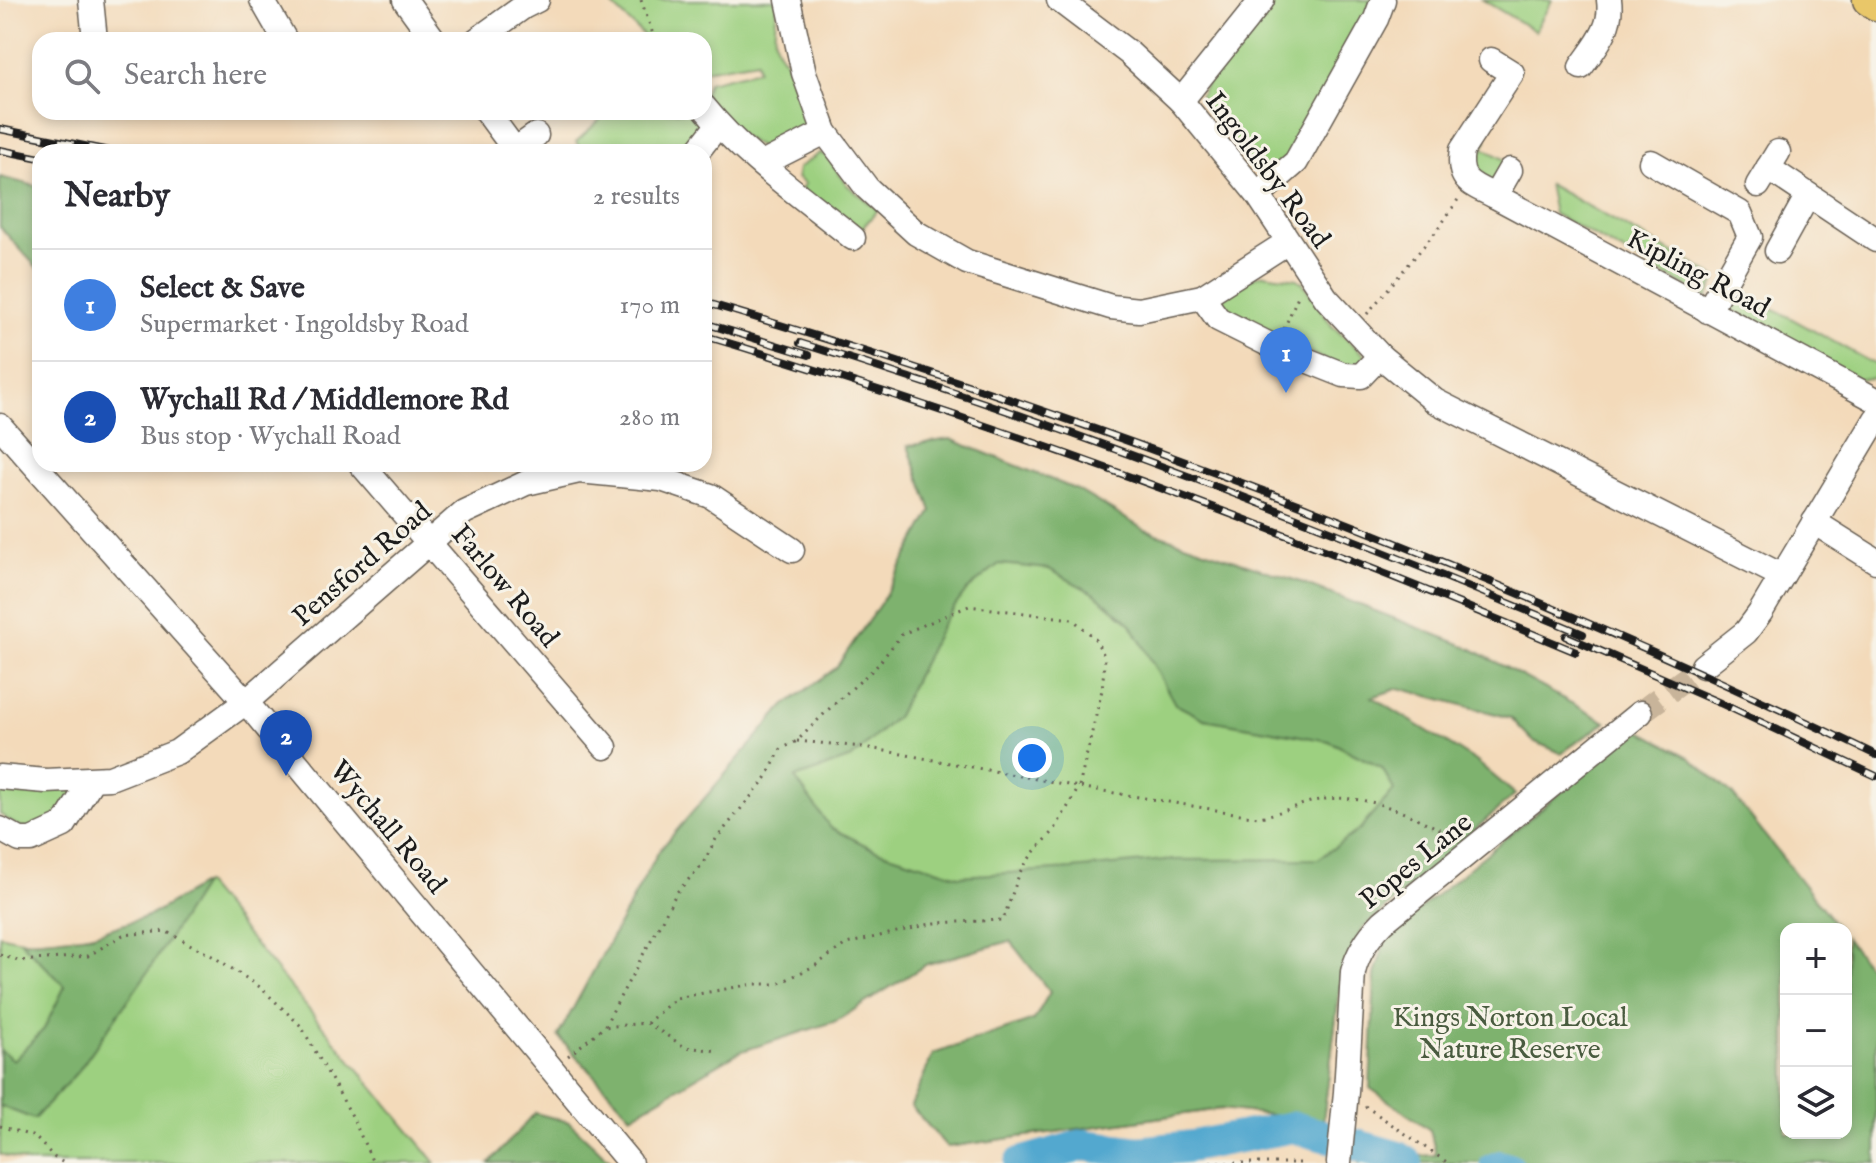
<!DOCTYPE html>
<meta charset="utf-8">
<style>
:root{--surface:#fff;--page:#f7f7f7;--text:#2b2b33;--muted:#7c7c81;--line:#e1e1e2;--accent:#111827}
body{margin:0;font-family:"IM FELL English",serif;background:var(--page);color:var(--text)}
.controls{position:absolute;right:24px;bottom:24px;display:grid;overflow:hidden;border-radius:16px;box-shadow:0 4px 12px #0003}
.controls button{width:72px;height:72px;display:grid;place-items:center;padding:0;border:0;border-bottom:2px solid var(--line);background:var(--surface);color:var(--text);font:40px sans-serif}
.you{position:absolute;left:1032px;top:758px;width:28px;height:28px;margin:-20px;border:6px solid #fff;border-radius:50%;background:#1a73e8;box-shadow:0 0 0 12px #1a73e833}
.badge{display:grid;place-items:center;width:52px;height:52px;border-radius:50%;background:var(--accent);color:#fff;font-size:26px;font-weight:700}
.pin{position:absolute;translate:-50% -66px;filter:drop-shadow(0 2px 4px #0008)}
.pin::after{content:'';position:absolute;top:42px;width:28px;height:24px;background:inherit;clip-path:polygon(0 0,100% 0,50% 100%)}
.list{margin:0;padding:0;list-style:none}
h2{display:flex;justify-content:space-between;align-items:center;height:104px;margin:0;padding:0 32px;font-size:34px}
h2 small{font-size:26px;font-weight:400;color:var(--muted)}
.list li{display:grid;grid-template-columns:52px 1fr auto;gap:24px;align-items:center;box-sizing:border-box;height:112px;padding:0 32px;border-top:2px solid var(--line)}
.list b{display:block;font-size:30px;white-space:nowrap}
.list p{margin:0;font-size:26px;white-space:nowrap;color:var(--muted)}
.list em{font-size:26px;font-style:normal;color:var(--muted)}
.icon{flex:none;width:44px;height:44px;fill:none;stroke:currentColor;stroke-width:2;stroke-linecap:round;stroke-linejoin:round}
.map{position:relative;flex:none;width:1876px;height:1163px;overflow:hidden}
.search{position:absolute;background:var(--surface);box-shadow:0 4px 12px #0003;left:32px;top:32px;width:680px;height:88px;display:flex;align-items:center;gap:20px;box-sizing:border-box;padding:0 28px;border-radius:24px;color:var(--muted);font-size:30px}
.panel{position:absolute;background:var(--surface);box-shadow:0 4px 12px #0003;left:32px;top:144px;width:680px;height:328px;border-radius:24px}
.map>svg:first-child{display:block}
.green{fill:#9dd080;stroke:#5c764e;stroke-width:2}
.forest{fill:#7eb26e;stroke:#4d6745;stroke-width:2;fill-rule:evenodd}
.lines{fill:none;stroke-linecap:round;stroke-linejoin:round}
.canal{stroke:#53a8cf;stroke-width:18}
.river{stroke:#53a8cf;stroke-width:32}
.minor-tunnel{stroke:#c8b49a;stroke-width:24;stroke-dasharray:24 12;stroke-linecap:butt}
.minor-casing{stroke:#675e53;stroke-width:27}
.major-casing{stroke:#675e53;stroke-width:33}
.path{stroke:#675e53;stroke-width:3;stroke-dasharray:2 6;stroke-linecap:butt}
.minor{stroke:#fff;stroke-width:24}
.major{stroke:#e9c769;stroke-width:30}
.rail-casing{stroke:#1c1c1c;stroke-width:8}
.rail{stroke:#f7f3e8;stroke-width:5;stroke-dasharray:15;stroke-linecap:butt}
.labels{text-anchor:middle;stroke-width:6;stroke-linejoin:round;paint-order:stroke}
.street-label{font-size:28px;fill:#1c1c1c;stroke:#f7f3e8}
.park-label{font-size:28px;fill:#495b3f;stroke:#f7f3e8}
</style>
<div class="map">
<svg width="1876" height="1163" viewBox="0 0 1876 1163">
<rect width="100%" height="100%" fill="#f7f3e8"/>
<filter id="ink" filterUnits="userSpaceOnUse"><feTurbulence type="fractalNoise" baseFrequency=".0125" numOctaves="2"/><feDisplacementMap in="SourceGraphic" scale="16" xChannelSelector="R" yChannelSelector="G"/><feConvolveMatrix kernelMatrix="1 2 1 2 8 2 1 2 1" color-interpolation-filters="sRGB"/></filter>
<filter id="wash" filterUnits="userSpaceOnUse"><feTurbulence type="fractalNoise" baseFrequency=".006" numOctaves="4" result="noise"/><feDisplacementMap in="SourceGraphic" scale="32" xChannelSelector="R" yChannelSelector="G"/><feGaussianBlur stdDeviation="1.8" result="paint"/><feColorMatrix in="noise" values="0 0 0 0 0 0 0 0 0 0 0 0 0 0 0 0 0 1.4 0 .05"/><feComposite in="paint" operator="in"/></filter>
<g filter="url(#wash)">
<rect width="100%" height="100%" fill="#f3daba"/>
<g class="green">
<path d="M607 0H777C778 21 767 43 785 59L810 123 808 129 769 152C745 141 716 118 704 94L708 82 758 70 757 61 704 70V40H648Z"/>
<path d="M1275 0H1372L1294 157 1267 173 1254 169 1200 97 1207 82Z"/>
<path d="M1483 0H1552L1535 31Z"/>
<path d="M608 112H698L706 122 682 152H583L576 142Z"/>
<path d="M1479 134 1487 140 1483 148 1511 163 1490 183 1471 168 1470 150Z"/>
<path d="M820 153 827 156 847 185 878 210 856 235 801 189 805 184 797 178 798 168Z"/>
<path d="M1548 184 1711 274 1716 278 1707 298 1554 214Z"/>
<path d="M1264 274 1297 279 1303 283 1332 326 1364 354 1366 364 1341 368 1218 306C1224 292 1249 277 1264 274Z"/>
<path d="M1735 290H1740L1876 365V378L1858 379 1723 305Z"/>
<path d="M950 439 1077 490 1145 530 1303 583 1470 648 1606 722 1561 753 1533 741 1511 718 1399 688 1372 697 1476 761 1515 794 1361 930 1342 970 1323 1121 1221 1109 947 1147 911 1106 933 1054 1034 1020 1050 992 1010 941 927 964 836 1021 739 1052 631 1116 558 1036 659 851 784 706 836 668 882 601 932 511 908 446Z"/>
<path d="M0 783 77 790 61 821C31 829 25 835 0 814Z"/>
<path d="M204 883 436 1163H30L0 1154V935C42 949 110 934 150 915 169 906 186 894 204 883Z"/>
</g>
<g class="forest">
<path d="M0 177 40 187V271L0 227Z"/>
<path d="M950 439 1077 490 1145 530 1303 583 1470 648 1606 722 1561 753 1533 741 1511 718 1399 688 1372 697 1476 761 1515 794 1361 930 1342 970 1323 1121 1221 1109 947 1147 911 1106 933 1054 1034 1020 1050 992 1010 941 927 964 836 1021 739 1052 631 1116 558 1036 659 851 784 706 836 668 882 601 932 511 908 446ZM999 564 1049 569 1095 594 1131 624 1175 704 1204 719 1329 741 1382 768 1394 790 1359 830 1318 859 1165 860 1072 869 959 876 873 849 830 827 795 778 852 758 897 716 942 624 967 590Z"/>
<path d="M1637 729 1689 757 1732 794 1839 929H1786V1133H1846V938L1876 977V1163H1359L1362 1146 1398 1157 1436 1155 1430 1130 1370 1088 1375 975 1386 937Z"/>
<path d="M204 883 145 976 79 1070 34 1119 0 1106V1050L14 1060 44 1029 65 986 21 942 91 935 149 916Z"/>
<path d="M535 1113 569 1122 613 1163H489Z"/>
</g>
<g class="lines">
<path class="canal" d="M1489 1163 1499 1159 1514 1163"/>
<path class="river" d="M1020 1163 1083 1145 1139 1152 1193 1146 1293 1127 1398 1157 1407 1163"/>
</g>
</g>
<g filter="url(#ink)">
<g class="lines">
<path class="minor-tunnel" d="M1640 713 1703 666"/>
<g class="minor-casing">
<g id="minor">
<path d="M91 0 95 40"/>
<path d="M262 0 285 40"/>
<path d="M405 0 434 40"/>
<path d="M788 0 804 73 825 132 867 188 916 233 967 262 1111 307 1139 310 1202 297 1288 242"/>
<path d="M1059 0 1129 53 1181 101 1258 195 1326 298 1380 356 1435 401 1782 576"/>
<path d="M477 40 523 7 537 0"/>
<path d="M1491 60 1512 73 1462 150C1457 181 1470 184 1495 196L1510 170"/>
<path d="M1581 67C1596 45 1613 28 1609 0"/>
<path d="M1181 101 1262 0"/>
<path d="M704 107C745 158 803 197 853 238"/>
<path d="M487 112 515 150 536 135"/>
<path d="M697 152 718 125"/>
<path d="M1651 162 1740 213 1750 237 1708 311"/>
<path d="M762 164 825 132"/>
<path d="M1768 168 1876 240"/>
<path d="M1758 185 1778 152"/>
<path d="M1258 195 1296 162 1376 19 1383 0"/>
<path d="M1495 196 1876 400"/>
<path d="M1777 251 1808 195"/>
<path d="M1202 297 1218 319 1276 348 1344 375 1361 376 1380 356"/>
<path d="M0 426 246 702 630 1163"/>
<path d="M361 464 605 747"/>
<path d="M1814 522 1876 561"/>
<path d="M1703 666 1746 632 1760 613 1876 419"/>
<path d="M0 777 46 781 110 778 177 752 246 702 464 512 526 483 579 471 661 479 711 496 792 550"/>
<path d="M0 829 20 840H31L64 825 92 780"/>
<path d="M1339 1163 1346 1092 1353 972C1358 952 1368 937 1383 922L1640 713"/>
</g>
</g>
<g class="major-casing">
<path id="major" d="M1868 0 1876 5"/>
</g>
<g class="path">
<path d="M641 0 655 40"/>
<path d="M1367 314 1439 228 1459 198"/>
<path d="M1284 329 1298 296"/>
<path d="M797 741 864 747 1079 787 1258 817C1281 814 1302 802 1325 799 1375 794 1413 817 1456 837"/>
<path d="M0 955 19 961 88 956 123 935 165 931 214 957 260 987 301 1026 352 1116 373 1163"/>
<path d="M647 1023 685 1047 718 1051"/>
<path d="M568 1056 604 1027 677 892 702 865 716 839 766 778 781 749 797 741 831 707 876 667 902 634 969 606 1072 619 1094 637 1105 657 1102 690 1079 787 1054 831 1033 853 1020 872 1003 920 935 923 846 944 816 965 778 984H753L676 998 647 1023 604 1027"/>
<path d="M1365 1106 1448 1163"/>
<path d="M0 1126 35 1137 55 1158 64 1163"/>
<path d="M1210 1163H1300"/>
</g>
<use href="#minor" class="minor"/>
<use href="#major" class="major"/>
<g class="rail-casing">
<g id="rail">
<path d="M0 129 114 152"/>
<path d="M0 150 40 158"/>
<path d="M704 302C1107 421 1498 573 1876 755"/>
<path d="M704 323 809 355"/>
<path d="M712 338C1006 426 1293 533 1576 652"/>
<path d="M800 343C1066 425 1326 526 1583 634"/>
<path d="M1566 636 1720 703 1876 776"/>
</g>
</g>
<use href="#rail" class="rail"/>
</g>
</g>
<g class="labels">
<g class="street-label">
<text transform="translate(1269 169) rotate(53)" y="10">Ingoldsby Road</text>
<text transform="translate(1699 272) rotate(28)" y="10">Kipling Road</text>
<text transform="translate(361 563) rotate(-41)" y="10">Pensford Road</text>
<text transform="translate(506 585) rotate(50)" y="10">Farlow Road</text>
<text transform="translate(389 826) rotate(50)" y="10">Wychall Road</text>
<text transform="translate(1415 860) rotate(-39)" y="10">Popes Lane</text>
</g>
<g class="park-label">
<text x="1510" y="1026">Kings Norton Local<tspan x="1510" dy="32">Nature Reserve</tspan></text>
</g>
</g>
</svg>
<div class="controls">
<button>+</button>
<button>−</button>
<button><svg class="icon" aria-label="layers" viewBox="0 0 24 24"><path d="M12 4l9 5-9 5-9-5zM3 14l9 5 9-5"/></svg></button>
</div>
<div class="you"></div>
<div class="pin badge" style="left:1286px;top:393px;background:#3f7fe0">1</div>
<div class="pin badge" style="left:286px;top:776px;background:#1a4fb4">2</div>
<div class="search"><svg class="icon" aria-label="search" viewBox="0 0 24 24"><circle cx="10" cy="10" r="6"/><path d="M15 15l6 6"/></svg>Search here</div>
<section class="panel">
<h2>Nearby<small>2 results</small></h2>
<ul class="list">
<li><span class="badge" style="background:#3f7fe0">1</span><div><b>Select &amp; Save</b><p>Supermarket · Ingoldsby Road</p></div><em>170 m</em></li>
<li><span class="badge" style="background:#1a4fb4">2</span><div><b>Wychall Rd / Middlemore Rd</b><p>Bus stop · Wychall Road</p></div><em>280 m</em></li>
</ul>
</section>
</div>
